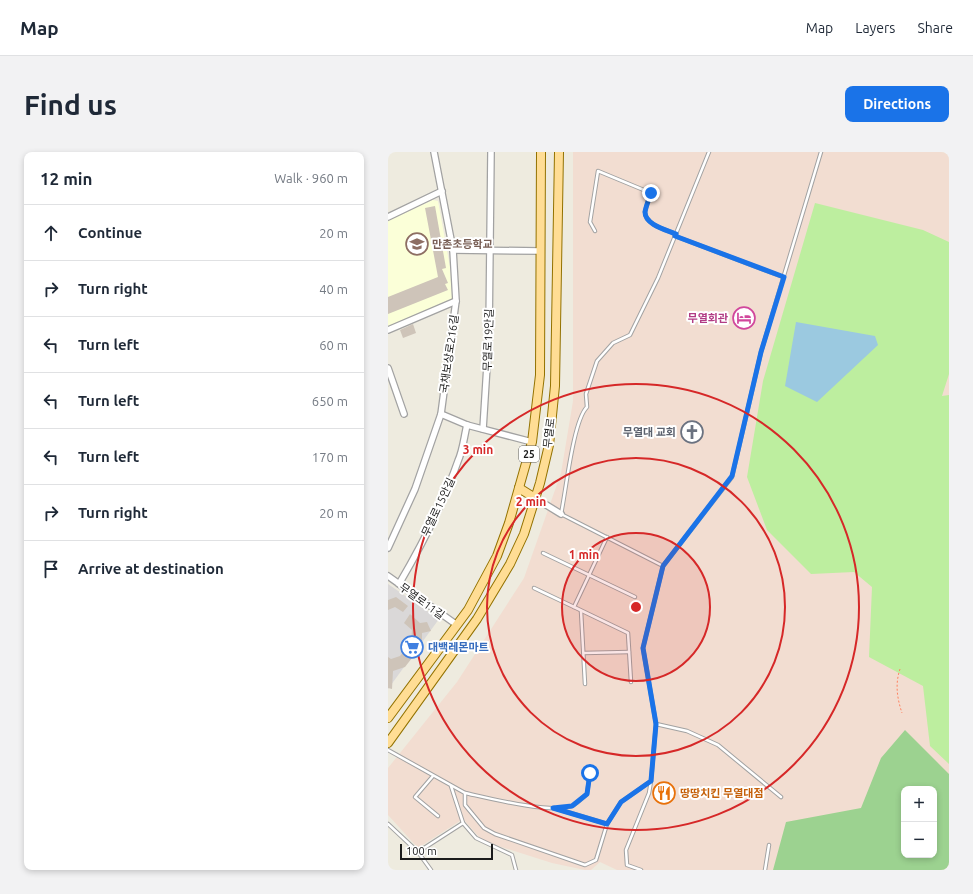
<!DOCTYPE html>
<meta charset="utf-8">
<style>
:root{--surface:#fff;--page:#f2f2f3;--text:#1f2937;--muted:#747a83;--line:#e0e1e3;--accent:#1a73e8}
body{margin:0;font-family:Ubuntu,"Noto Sans KR",sans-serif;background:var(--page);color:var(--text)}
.controls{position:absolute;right:12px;bottom:12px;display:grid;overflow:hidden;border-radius:8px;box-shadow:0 2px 6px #0003}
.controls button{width:36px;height:36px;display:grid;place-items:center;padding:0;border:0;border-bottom:1px solid var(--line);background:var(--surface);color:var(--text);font:20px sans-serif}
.scale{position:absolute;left:12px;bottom:10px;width:93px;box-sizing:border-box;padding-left:4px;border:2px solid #1b1b1b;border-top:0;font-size:11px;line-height:14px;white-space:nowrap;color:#1b1b1b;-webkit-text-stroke:3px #fff;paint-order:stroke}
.stop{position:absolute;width:12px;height:12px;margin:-9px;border:3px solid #1a73e8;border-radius:50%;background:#fff}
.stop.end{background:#1a73e8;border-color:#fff;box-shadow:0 1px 4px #0008}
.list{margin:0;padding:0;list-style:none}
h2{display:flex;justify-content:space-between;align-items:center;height:52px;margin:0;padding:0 16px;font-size:17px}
h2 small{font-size:13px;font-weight:400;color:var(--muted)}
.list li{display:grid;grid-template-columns:26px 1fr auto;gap:12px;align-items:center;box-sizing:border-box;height:56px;padding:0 16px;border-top:1px solid var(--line)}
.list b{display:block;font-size:15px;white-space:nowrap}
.list em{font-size:13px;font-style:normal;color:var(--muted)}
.icon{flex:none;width:22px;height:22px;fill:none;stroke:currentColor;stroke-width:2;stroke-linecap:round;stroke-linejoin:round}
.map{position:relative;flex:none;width:561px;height:718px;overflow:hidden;border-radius:8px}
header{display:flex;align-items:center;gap:24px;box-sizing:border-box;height:56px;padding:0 20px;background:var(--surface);border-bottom:1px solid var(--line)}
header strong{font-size:19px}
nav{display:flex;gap:22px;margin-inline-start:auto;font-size:14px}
.intro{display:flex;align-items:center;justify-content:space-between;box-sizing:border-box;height:96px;padding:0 24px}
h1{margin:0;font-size:28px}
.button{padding:10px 18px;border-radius:8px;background:var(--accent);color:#fff;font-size:14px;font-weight:700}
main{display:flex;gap:24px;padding:0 24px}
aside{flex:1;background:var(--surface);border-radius:8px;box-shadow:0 2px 6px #0003}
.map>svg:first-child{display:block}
.residential{fill:#dad8d8}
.education{fill:#fbffd8}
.military{fill:#f2ddd1;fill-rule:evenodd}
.grass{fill:#bdee9f}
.forest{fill:#9cd290;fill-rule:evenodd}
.water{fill:#9bc9e0}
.building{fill:#cec4b9}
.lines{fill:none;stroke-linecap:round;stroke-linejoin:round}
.service-casing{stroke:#a2a2a2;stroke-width:4.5}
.minor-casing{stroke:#a2a2a2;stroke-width:8}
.primary-casing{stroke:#937200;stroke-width:10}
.path{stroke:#ff8260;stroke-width:1;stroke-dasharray:2 2;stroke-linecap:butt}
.service{stroke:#fff;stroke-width:2.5}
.minor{stroke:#fff;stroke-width:5.5}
.primary{stroke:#ffdd94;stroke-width:8}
.route{stroke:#1a73e8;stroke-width:5}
.ring{fill:none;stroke:#d62828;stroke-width:2}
.labels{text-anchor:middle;stroke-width:4;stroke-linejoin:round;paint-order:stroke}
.shield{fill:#fff;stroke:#5f5f5f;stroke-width:1}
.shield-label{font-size:10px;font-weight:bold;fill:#1b1b1b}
.education-label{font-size:11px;font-weight:bold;fill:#785e54;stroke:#fff;text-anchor:start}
.hotel-label{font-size:11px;font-weight:bold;fill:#b23c85;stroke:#fff;text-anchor:end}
.street-label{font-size:11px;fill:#1b1b1b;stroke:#fff}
.worship-label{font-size:11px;font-weight:bold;fill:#5b616d;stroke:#fff;text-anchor:end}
.shop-label{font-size:11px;font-weight:bold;fill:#366cbe;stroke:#fff;text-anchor:start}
.food-label{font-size:11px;font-weight:bold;fill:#c56008;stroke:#fff;text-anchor:start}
.centre{fill:#d62828;stroke:#fff;stroke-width:2}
.ring-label{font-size:12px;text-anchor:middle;font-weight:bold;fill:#d62828;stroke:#fff;stroke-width:4;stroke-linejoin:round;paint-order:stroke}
</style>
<header>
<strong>Map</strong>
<nav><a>Map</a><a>Layers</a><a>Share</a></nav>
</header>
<div class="intro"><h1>Find us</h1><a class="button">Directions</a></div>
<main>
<aside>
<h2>12 min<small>Walk · 960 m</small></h2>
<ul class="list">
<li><svg class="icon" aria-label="ahead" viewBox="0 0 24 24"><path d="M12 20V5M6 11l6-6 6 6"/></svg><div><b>Continue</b></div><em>20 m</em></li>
<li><svg class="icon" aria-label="right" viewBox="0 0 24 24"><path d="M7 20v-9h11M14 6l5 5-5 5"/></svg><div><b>Turn right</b></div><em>40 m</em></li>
<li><svg class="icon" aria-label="left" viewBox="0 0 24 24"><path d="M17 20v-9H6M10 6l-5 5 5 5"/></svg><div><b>Turn left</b></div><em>60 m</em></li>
<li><svg class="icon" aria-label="left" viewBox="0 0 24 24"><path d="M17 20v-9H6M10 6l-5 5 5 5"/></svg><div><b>Turn left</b></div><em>650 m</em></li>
<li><svg class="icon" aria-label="left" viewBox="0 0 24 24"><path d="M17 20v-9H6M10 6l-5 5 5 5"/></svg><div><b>Turn left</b></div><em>170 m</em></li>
<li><svg class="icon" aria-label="right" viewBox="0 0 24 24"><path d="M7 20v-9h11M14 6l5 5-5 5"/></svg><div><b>Turn right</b></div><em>20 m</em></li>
<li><svg class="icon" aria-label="arrive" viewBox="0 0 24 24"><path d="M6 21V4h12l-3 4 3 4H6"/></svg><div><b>Arrive at destination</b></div></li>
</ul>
</aside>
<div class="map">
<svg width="561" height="718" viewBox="0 0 561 718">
<rect width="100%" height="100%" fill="#eeebdf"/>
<path class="residential" d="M0 432 51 467 0 537Z"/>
<path class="education" d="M45 48 50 49 62 115 64 147 0 174V69Z"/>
<path class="military" d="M185 0H561V718H229L212 710 203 718H197L164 711 98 690 92 686 75 667 30 696 0 663V616L69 530 136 426 173 321 185 249ZM516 637H546V703H516Z"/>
<path class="grass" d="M427 51 535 78 561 90V222L554 244 561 243V612L542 594 535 534 481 505 484 435 466 420 423 422 379 378 359 325 375 229Z"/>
<path class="forest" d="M517 578 561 622V718H385L398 670 473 656 493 606ZM516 637H546V703H516Z"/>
<path class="water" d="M408 170 487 184 490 193 429 250 397 234Z"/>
<g class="building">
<path d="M47 54 58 116 54 117 60 131 57 132 60 138 0 162V145L50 125 37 56Z"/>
<path d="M25 172 28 181 15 186 12 178Z"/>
<path d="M8 445 20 454 15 460 7 455 0 458V448Z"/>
<path d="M22 462 32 471 39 470 43 479 34 481V490L23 489 24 478 16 471Z"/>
<path d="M17 498 24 506 17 515 5 519 4 537 0 536V505L3 507 12 504Z"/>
</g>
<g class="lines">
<g class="service-casing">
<g id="service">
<path d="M207 79 202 70 210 19 263 41C261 47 258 54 257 60 257 73 279 78 288 82"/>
<path d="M287 84 395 125"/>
<path d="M219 385 186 455 240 481 243 530"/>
<path d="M155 401 247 445"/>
<path d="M275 414 173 362C178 339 185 269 199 255L198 242 209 209 225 191 242 183 270 126 321 0"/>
<path d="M146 436 186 455"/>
<path d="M193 459 197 532"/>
<path d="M196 501 241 500"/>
<path d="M268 572 299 579 330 593 393 645"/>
<path d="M0 598 77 641V653L96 676 107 682 197 713 208 708 219 672 233 650 263 629 268 572 255 496 275 414 344 325 373 200 433 0"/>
<path d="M45 624 27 645 50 664"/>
<path d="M63 634 75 671"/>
<path d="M77 641C100 646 163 662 184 654 189 652 194 646 199 642L202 621"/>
<path d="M166 656 219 672"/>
<path d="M0 672 30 700 43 718"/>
<path d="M30 700 75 671 88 686 124 703 128 718"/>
<path d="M253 718 239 713 238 698 261 641 263 629"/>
<path d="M377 718 381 693"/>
</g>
</g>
<g class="minor-casing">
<g id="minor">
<path d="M0 65 54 39"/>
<path d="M65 98 153 99"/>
<path d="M0 178 68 149"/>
<path d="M0 216 16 262"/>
<path d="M53 262 79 273 144 290"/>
<path d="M95 277 101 182 103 0"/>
<path d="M147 346 173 362"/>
<path d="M0 396 27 337 53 262 68 149 65 98 46 0"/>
<path d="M0 424 69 473"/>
<path d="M11 432C34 393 55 352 70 309 75 298 76 285 79 273"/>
</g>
</g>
<g class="primary-casing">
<g id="primary">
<path d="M131 336 147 346"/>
<path d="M0 566 80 458 109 404 121 371 144 290 152 223 153 0"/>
<path d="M0 591 89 467 122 412 136 382 152 331 161 293 167 234 171 0"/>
</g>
</g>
<path class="path" d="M512 517C507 532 509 546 514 561"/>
<use href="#service" class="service"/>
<use href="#minor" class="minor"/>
<use href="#primary" class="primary"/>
</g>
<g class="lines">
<path class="route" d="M202 621 199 642 184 654 165 656 219 672 233 650 263 629 268 572 255 496 275 414 344 324 373 200 396 125 287 84 288 82C279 78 257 73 257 60 258 54 261 47 263 41"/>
</g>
<circle cx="248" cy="455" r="74" fill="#d62828" fill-opacity=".12"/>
<g class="ring">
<circle cx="248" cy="455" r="74"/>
<circle cx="248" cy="455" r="149"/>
<circle cx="248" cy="455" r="223"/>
</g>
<defs>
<g id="school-ring" transform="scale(1.15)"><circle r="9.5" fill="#fff" stroke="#8d6e63" stroke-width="1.5"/><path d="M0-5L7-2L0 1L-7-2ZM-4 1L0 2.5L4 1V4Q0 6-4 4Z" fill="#8d6e63"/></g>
<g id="hotel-ring" transform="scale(1.15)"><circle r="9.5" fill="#fff" stroke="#d1479c" stroke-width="1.5"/><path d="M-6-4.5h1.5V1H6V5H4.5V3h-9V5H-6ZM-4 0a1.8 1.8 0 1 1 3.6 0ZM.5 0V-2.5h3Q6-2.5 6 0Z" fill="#d1479c"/></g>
<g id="church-ring" transform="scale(1.15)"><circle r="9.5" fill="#fff" stroke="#6b7280" stroke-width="1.5"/><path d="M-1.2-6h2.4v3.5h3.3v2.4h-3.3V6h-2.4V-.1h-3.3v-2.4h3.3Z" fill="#6b7280"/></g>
<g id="supermarket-ring" transform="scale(1.15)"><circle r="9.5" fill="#fff" stroke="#3f7fe0" stroke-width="1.5"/><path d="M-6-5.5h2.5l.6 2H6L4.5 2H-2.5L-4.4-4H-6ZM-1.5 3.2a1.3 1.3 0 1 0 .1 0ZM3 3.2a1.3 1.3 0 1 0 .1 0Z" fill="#3f7fe0"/></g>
<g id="restaurant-ring" transform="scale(1.15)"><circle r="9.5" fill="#fff" stroke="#e8710a" stroke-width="1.5"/><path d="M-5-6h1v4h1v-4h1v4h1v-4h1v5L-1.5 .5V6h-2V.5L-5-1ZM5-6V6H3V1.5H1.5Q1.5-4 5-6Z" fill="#e8710a"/></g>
</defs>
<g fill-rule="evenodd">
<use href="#school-ring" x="29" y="92"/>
<use href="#hotel-ring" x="356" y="166"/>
<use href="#church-ring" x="304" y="280"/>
<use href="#supermarket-ring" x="24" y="495"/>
<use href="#restaurant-ring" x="276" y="641"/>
</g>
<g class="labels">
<rect class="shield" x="131" y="294" width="20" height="16" rx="3"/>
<g class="shield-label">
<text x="141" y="306">25</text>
</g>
<g class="education-label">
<text x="44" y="96">만촌초등학교</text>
</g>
<g class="hotel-label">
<text x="340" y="170">무열회관</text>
</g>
<g class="street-label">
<text transform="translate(100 188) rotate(-88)" y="4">무열로19안길</text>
<text transform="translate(61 202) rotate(-82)" y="4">국채보상로216길</text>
<text transform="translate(161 281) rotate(-83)" y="4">무열로</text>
<text transform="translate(50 355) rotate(-65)" y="4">무열로15안길</text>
<text transform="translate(34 449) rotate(36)" y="4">무열로11길</text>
</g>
<g class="worship-label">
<text x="288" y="284">무열대 교회</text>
</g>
<g class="shop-label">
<text x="40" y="499">대백레몬마트</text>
</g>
<g class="food-label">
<text x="292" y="645">땅땅치킨 무열대점</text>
</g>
</g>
<circle cx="248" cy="455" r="6" class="centre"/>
<g class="ring-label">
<text x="90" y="302">3 min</text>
<text x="143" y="354">2 min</text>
<text x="196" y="407">1 min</text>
</g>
</svg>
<div class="controls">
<button>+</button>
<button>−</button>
</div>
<div class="scale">100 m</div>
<div class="stop" style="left:202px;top:621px"></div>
<div class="stop end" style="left:263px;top:41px"></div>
</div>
</main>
